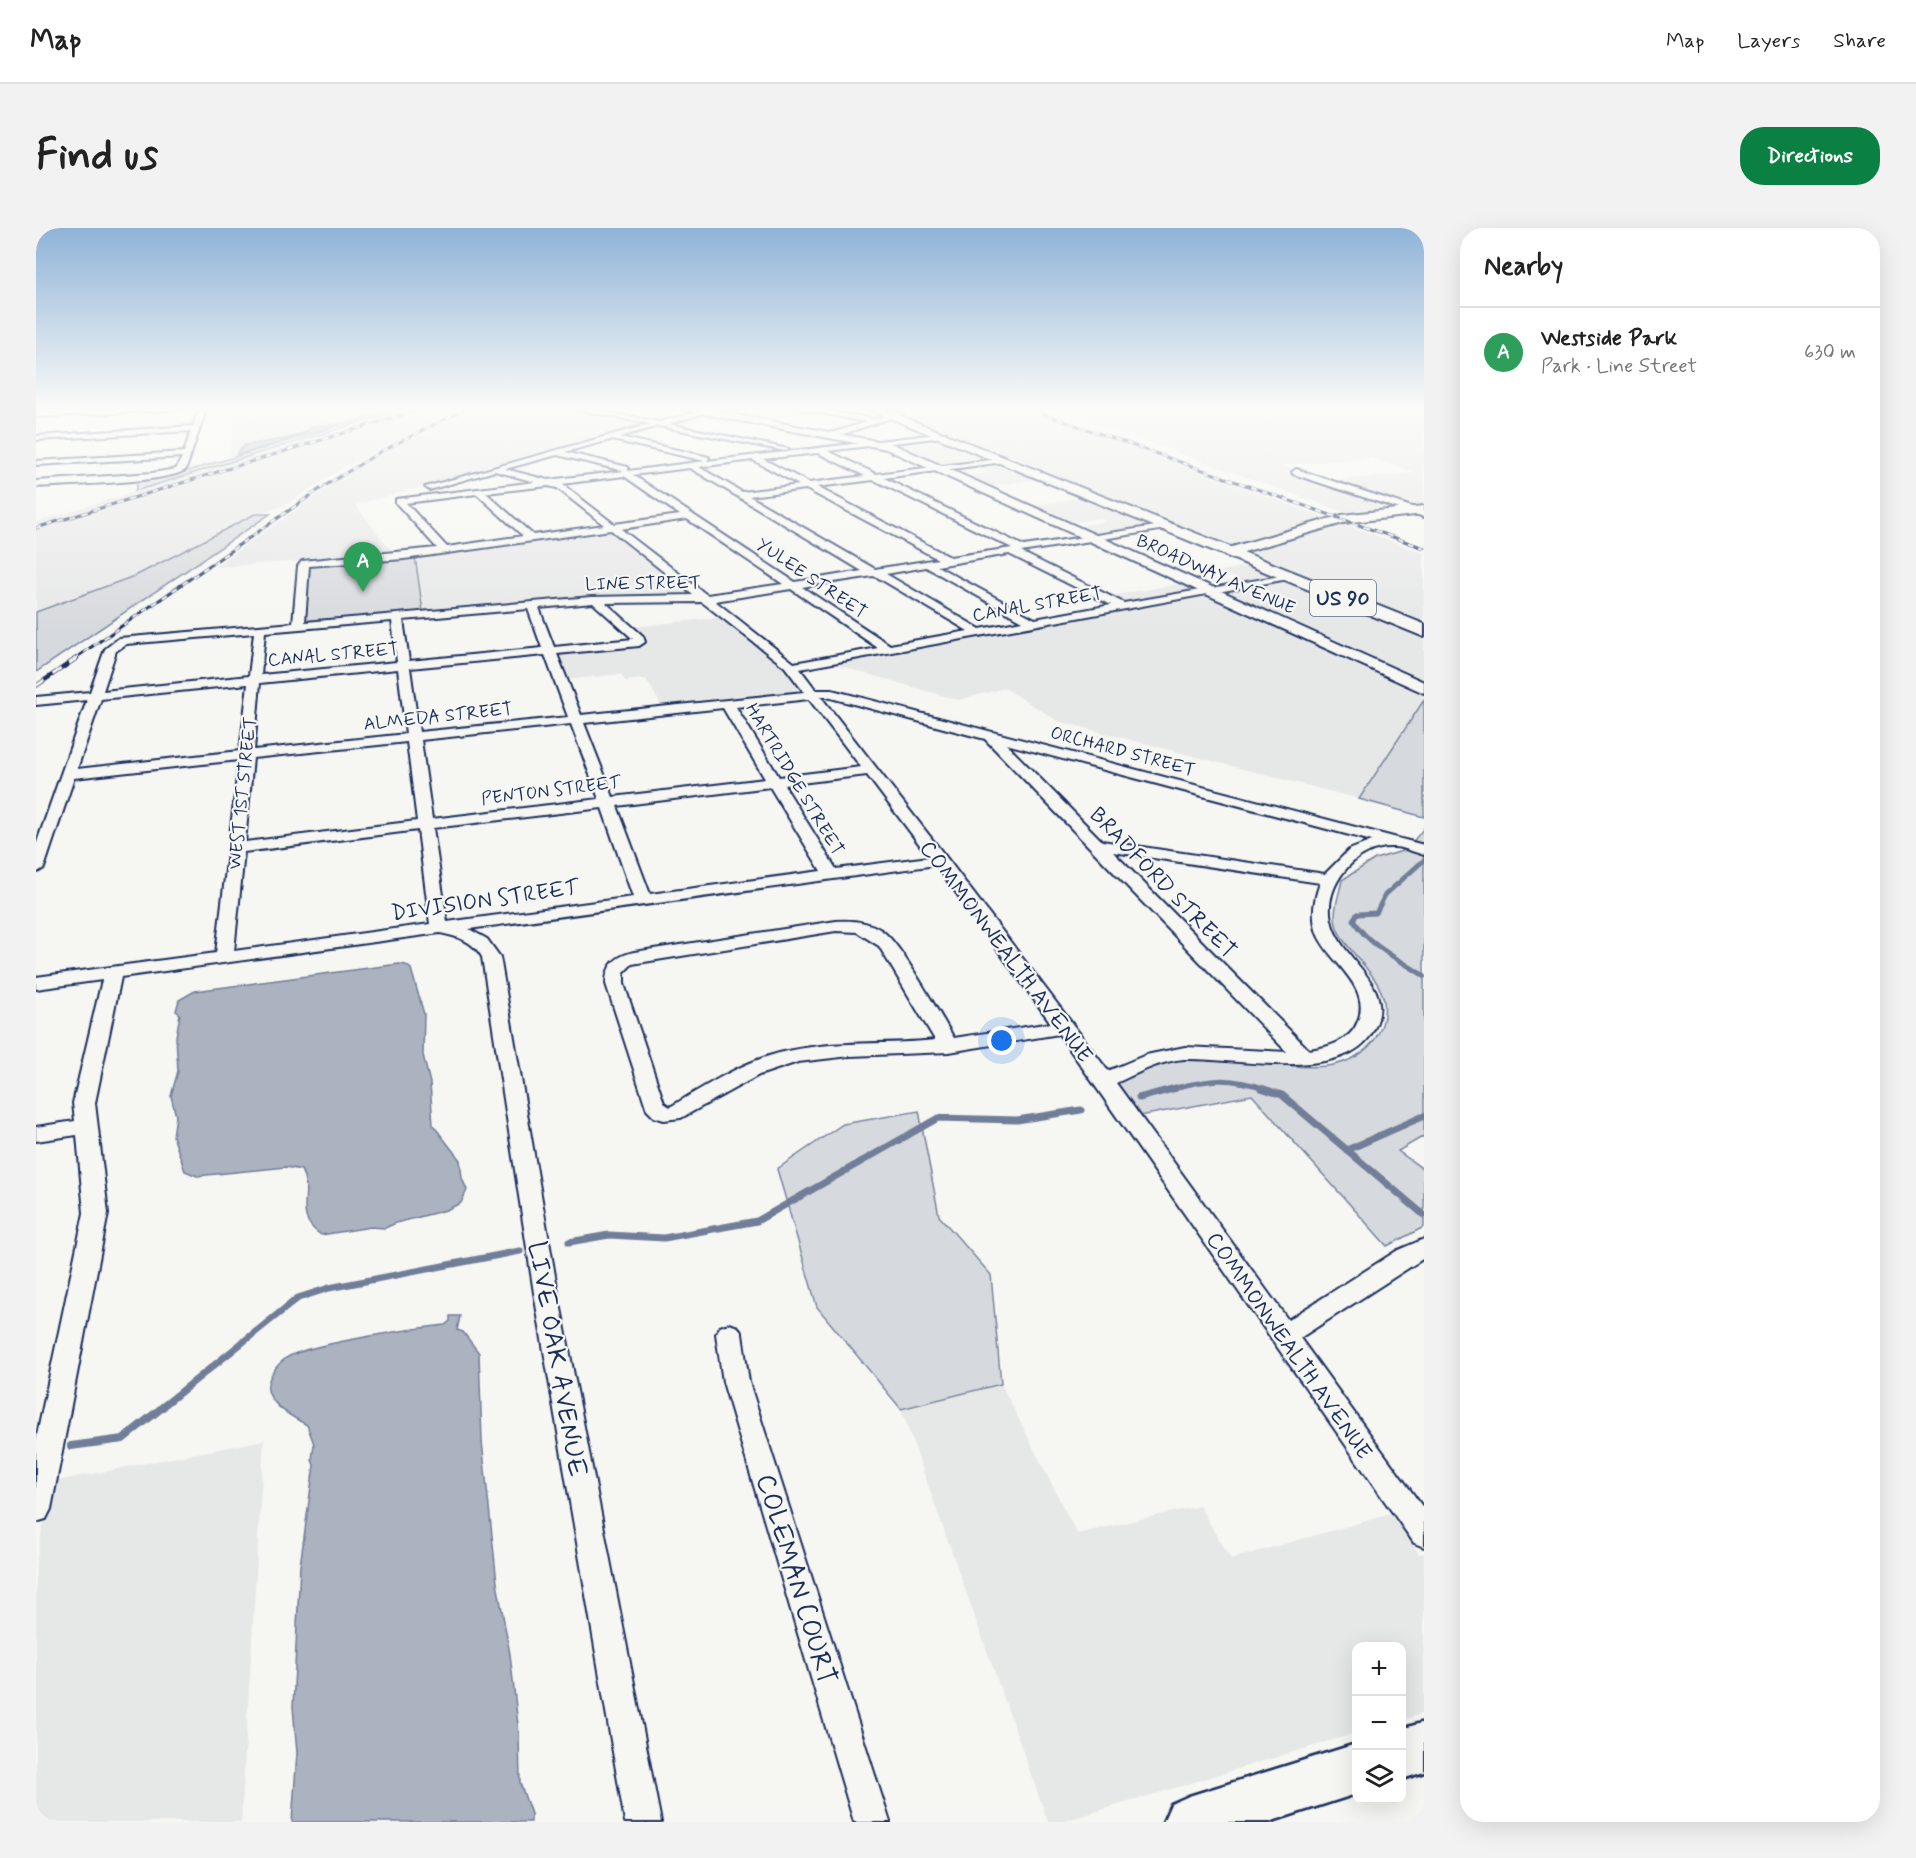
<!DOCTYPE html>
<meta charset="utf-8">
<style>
:root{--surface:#fff;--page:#f2f2f2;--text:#222;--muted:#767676;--line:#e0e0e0;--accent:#0b8043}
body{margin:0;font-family:Mynerve,sans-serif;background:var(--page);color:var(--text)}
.controls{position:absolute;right:18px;bottom:18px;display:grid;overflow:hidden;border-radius:12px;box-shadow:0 6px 24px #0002}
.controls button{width:54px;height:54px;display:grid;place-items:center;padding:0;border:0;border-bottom:2px solid var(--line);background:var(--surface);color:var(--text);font:30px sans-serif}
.you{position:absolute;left:966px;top:813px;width:21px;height:21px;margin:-15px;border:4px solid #fff;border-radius:50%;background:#1a73e8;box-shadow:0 0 0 9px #1a73e833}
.badge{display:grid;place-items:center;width:39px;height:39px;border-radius:50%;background:var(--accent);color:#fff;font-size:20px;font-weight:700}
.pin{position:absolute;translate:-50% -50px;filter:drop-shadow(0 2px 3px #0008)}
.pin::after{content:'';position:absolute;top:32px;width:21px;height:18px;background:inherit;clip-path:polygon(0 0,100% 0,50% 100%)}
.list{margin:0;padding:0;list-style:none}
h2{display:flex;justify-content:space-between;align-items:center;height:78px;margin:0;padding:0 24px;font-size:26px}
h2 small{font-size:20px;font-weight:400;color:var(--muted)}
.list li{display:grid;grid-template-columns:39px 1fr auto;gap:18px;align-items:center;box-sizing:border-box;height:90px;padding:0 24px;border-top:2px solid var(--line)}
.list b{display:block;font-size:22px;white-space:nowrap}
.list p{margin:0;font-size:20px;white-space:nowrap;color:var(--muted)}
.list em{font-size:20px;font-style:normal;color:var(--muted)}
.icon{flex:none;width:33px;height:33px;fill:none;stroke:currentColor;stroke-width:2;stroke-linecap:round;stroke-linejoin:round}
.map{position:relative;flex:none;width:1388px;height:1594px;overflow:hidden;border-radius:24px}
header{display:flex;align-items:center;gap:36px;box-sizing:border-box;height:84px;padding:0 30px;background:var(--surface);border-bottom:2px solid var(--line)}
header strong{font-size:28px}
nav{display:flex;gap:33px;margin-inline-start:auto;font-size:21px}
.intro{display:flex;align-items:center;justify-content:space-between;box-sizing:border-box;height:144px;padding:0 36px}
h1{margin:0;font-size:42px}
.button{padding:15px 27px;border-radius:24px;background:var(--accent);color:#fff;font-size:21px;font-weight:700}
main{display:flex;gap:36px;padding:0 36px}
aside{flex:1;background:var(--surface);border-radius:24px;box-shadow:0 6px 24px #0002}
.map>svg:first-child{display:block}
.built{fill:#e6e7e7;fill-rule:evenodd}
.green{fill:#d6d9dd;stroke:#78849e;stroke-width:1.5}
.water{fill:#abb2c0;stroke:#717e99;stroke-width:1.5}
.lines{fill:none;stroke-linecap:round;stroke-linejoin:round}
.stream-far2{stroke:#717e99;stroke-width:5}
.stream-far1{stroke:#717e99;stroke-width:7}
.stream{stroke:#717e99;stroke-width:8}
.minor-casing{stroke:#1b2f5e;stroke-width:4}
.tertiary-casing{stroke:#1b2f5e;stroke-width:4}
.secondary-casing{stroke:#1b2f5e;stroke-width:5}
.primary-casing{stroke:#1b2f5e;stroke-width:4}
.minor{fill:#f6f6f2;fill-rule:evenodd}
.tertiary{fill:#f6f6f2;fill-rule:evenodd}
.secondary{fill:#f6f6f2;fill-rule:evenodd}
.primary{fill:#f6f6f2;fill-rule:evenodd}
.rail-far1-casing{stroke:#1b2f5e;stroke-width:3}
.rail-casing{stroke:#1b2f5e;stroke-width:4.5}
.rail-far1{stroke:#f6f6f2;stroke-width:2;stroke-dasharray:6;stroke-linecap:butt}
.rail{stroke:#f6f6f2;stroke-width:3;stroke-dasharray:10;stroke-linecap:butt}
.labels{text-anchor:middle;stroke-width:4.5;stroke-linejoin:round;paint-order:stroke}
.far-street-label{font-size:18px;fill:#1b2f5e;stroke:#f6f6f2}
.shield{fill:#f6f6f2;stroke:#5d6b8a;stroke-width:1.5}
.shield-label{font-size:21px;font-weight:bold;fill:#1b2f5e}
.street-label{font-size:22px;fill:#1b2f5e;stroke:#f6f6f2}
.near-street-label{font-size:27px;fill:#1b2f5e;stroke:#f6f6f2}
</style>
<header>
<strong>Map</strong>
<nav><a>Map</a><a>Layers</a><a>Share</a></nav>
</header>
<div class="intro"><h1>Find us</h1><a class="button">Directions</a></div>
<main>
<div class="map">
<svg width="1388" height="1594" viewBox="0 0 1388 1594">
<rect width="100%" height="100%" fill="#f6f6f2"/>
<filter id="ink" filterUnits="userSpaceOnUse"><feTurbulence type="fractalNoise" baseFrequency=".0167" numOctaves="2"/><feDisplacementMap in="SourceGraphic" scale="12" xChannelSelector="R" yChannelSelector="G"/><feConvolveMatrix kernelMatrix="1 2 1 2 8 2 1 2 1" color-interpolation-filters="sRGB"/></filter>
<g filter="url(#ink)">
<g class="built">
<path d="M200 179H365L305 196 273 199 268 205 249 211 209 217 201 227 191 229 203 180Z"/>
<path d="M374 179H427L308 239 247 278 219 286 188 300 101 347 0 384V294Z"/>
<path d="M439 179H531L618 196 319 277 359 327 179 339 302 252 342 227Z"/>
<path d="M857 179H985L1294 291 1199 318 1184 316 921 210Z"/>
<path d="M1013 179H1388V281L1317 287ZM1336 230 1381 245 1291 253 1246 237Z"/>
<path d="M896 207 1005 251 950 259 927 249 952 245 944 241 918 245 842 214Z"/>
<path d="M1049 269 1120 298 1060 308 1041 299 1070 293 1063 290 1033 295 993 278Z"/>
<path d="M1303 294 1388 325V399L1211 327 1215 322Z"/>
<path d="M574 301 660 369 387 384 379 328Z"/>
<path d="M1216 337 1388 408V457L1173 361 1207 354 1184 343Z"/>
<path d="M1150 355 1388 463V472L1323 571 1022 493 969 460 922 472 793 435 1094 379 1072 368Z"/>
<path d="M687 389 746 436 767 464 627 480 610 451 589 453 585 446 529 452 519 425 608 413 609 411 597 399Z"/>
<path d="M965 1156 1041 1306 1163 1278 1195 1331 1355 1286 1383 1326 1388 1325V1485L1366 1492V1418H1320V1505L1026 1594H1012L865 1181Z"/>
<path d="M228 1212 205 1594H0V1335L15 1254Z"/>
</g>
<g class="green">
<path d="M365 179H374L99 263 103 251 135 248Z"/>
<path d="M219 286H234L0 444V384L101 347Z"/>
<path d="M379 328 387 384 268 395 271 333Z"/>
<path d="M1388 472V589L1323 571Z"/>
<path d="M1388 600V908L1362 923 1388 942V999L1351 1018 1216 867 1104 888 1070 841C1091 837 1113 830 1133 829 1163 828 1195 832 1225 835 1265 838 1311 849 1339 811 1347 799 1350 788 1348 773 1342 740 1297 716 1299 687 1299 676 1304 663 1306 652L1339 631 1370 622Z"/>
<path d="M883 883 903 988 955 1047 965 1156 865 1181 781 1079 741 941 807 896Z"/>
</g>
<g class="water">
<path d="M305 196 201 227 200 226 209 217 249 211 268 205 276 198Z"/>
<path d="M363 736 370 737 375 741 388 786 387 827 394 855 397 897 424 932 426 950 431 962 425 975 410 982 360 995 349 1000 335 999 285 1007C255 987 279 966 265 942L250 939 161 948 149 943 137 908 140 888 135 868 142 843 140 809 144 786 140 783 143 772 159 763Z"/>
<path d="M414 1088H424L421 1102 427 1104 443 1125 446 1213 461 1355 474 1426 483 1506 484 1555 495 1586V1594H256L261 1525 257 1479 264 1338 278 1237 276 1232 278 1216 271 1197C256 1189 225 1173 233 1152 236 1144 243 1135 250 1130 266 1121 286 1118 303 1114 338 1107 373 1101 409 1097L414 1093Z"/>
</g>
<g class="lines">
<g class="stream-far2">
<path d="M1388 632 1349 667 1340 685 1321 686 1317 692C1335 720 1362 730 1388 748"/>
<path d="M1135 861C1173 851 1192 848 1230 861"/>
</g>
<g class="stream-far1">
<path d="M1225 860 1246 867 1388 987"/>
<path d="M1103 870 1140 860"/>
<path d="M1311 922 1388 888"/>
<path d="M533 1014 573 1007 628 1010 721 993 902 890 981 892 1045 882"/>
<path d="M126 1179 262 1070 293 1060 484 1023"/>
</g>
<path class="stream" d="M35 1218 87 1211 128 1178"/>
<g class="minor-casing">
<g id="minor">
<path d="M118 179H154L150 181 0 189V185Z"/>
<path d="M164 179H171L150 241C136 255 26 257 0 259V253L116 245 140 241 146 229 0 237V233L148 224 155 203 0 212V208L157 198Z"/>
<path d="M534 179H545L623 194 680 179H689L633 196 753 221 749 223 623 198 584 209 673 229 671 233 910 205 911 207 907 209 792 223 840 246 971 230V234H968L848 250 988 318 1133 296 1135 298 1130 301 985 324 1088 375 1256 346 1257 348 1252 351 764 441 780 462H796L1388 617V627C1378 624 1367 619 1357 619 1321 617 1287 657 1295 692 1303 733 1363 756 1337 803 1309 856 1197 829 1148 831 1124 833 1102 845 1080 855L1252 1092 1362 1022 1388 1011V1030L1264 1110 1388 1281V1319L1378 1315 1023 806 913 824 814 828 762 834 723 847 645 890 628 892 618 889 611 882 570 756C570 737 580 728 598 724L800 693C815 692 832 693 845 702 865 715 903 786 918 810L1015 795 900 637 433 701 451 711 464 729 522 1065 625 1594H589L498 1065 446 729C436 712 422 709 404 705L85 749 59 875 72 985 15 1281 10 1291 0 1294V1212L48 985 41 907 0 913V899L39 893 37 875 66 752 0 761V749L180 725 203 532 38 550 8 640 0 645V617L51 472 0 477V469L54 464 69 421 83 410 257 395 262 338 266 333 401 320 360 275V271L499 254 459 243 393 262 389 259 614 196 537 181ZM574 212H576L669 233 592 243V239L529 224ZM782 225 829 248 773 255 727 231ZM521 227 588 243 512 252 469 241ZM717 232 763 257 706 264 663 239ZM654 240 826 343 759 354 597 247ZM588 248 644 287 578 296 526 256ZM838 252 976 320 914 329 781 259ZM512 258 521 260 568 297 497 307 450 265ZM770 261 902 331 839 341 713 268ZM441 266 487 308 411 319 370 275ZM651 291 747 356 671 367 585 301ZM575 302 657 367 555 369 269 394 273 338 368 331ZM973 326 1075 377 999 391 901 338ZM890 339 986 393 944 401 850 346ZM837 348 841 349 932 403 854 417 766 359ZM755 361 842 420 758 435 679 373ZM666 374 749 439 768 464 545 487 521 426 603 418 609 414 607 408 570 375ZM557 375 597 411 518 419 503 380ZM492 381 506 420 373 433 367 392ZM356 393 361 434 225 447 229 404ZM218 405 213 448 67 463 80 423 90 416ZM509 427 532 489 383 504 374 440ZM362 441 370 506 218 522 224 455ZM212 456 204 523 41 541 65 471ZM785 469H791L949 511 1251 824 1149 819 1110 827 1072 843 910 629ZM773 471 825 539 743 549 700 479ZM687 480 729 551 577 569 548 495ZM535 496 563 571 396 591 385 512ZM371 514 381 593 209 614 217 530ZM970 516 1336 613 1313 622 1289 646 1066 613ZM831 547 893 629 800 641 748 557ZM734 559 785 643 614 666 581 578ZM566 580 597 669 411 694 397 600ZM382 602 394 696 198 723 208 624ZM1077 624 1284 655C1278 671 1275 688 1281 705 1292 734 1336 757 1322 793 1314 814 1293 819 1273 822ZM800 703 821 704 843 718 899 812C844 818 787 811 733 828 698 839 666 860 634 879L628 875 588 756V744L596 736Z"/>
<path d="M753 179H767L840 191 863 184 867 186 798 209 794 207 795 205 831 194Z"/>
<path d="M1260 241 1388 283V289L1257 246 1256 244Z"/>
<path d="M693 1096 702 1099 706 1106 713 1154 854 1594H818L687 1154 680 1106 684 1099Z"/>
</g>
</g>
<g class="tertiary-casing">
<g id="tertiary">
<path d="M643 179H659L857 216 1388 454V465L850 221 647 182Z"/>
<path d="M1388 278V286L1307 295 1194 328 1187 324 1189 321 1306 287Z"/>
</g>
</g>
<g class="secondary-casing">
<g id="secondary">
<path d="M1388 1494V1544L1366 1551V1501Z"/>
<path d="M1320 1516V1566L1233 1594H1127L1135 1576 1153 1568Z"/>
</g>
</g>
<g class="primary-casing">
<path id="primary" d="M827 179H842L1388 396V409Z"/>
</g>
<use href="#minor" class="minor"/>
<use href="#tertiary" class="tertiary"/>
<use href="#secondary" class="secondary"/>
<use href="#primary" class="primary"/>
<g class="rail-far1-casing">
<g id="rail-far1">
<path d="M988 179 1388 320"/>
<path d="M0 300 392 179"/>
<path d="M38 431 287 259 344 224 433 179"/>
</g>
</g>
<g class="rail-casing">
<path id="rail" d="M0 458 41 430"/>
</g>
<use href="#rail-far1" class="rail-far1"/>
<use href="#rail" class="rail"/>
</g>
</g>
<linearGradient id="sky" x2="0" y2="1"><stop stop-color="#8fb3d8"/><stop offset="0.45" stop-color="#fbfbf9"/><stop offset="1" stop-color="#fbfbf9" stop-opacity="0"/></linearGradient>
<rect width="1388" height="402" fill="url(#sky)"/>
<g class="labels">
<g class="far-street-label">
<text transform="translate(1180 346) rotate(24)" y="6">BROADWAY AVENUE</text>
<text transform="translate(776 350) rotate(34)" y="6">YULEE STREET</text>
<text transform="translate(607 355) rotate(-1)" y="6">LINE STREET</text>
<text transform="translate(1001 376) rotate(-10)" y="6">CANAL STREET</text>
<text transform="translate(297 426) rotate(-5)" y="6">CANAL STREET</text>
<text transform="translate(402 488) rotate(-6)" y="6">ALMEDA STREET</text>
<text transform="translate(1087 523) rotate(15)" y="6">ORCHARD STREET</text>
<text transform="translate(759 551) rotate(59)" y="6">HARTRIDGE STREET</text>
<text transform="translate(515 562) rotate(-7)" y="6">PENTON STREET</text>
<text transform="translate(206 565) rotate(-84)" y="6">WEST 1ST STREET</text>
</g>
<rect class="shield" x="1274" y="352" width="66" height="36" rx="4.5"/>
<g class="shield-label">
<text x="1307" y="377">US 90</text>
</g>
<g class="street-label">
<text transform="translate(1128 654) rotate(46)" y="8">BRADFORD STREET</text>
<text transform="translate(449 671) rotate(-8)" y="8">DIVISION STREET</text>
<text transform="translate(971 723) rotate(53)" y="8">COMMONWEALTH AVENUE</text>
<text transform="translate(1254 1117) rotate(55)" y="8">COMMONWEALTH AVENUE</text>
</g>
<g class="near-street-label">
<text transform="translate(522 1131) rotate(80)" y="9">LIVE OAK AVENUE</text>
<text transform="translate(761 1351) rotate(73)" y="9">COLEMAN COURT</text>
</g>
</g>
</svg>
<div class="controls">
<button>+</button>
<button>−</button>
<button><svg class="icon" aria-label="layers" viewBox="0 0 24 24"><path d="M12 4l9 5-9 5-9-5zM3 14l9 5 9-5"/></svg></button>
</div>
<div class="you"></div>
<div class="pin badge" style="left:327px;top:364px;background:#2e9e5b">A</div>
</div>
<aside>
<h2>Nearby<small></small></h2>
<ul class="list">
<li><span class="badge" style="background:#2e9e5b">A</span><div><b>Westside Park</b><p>Park · Line Street</p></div><em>630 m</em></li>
</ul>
</aside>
</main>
